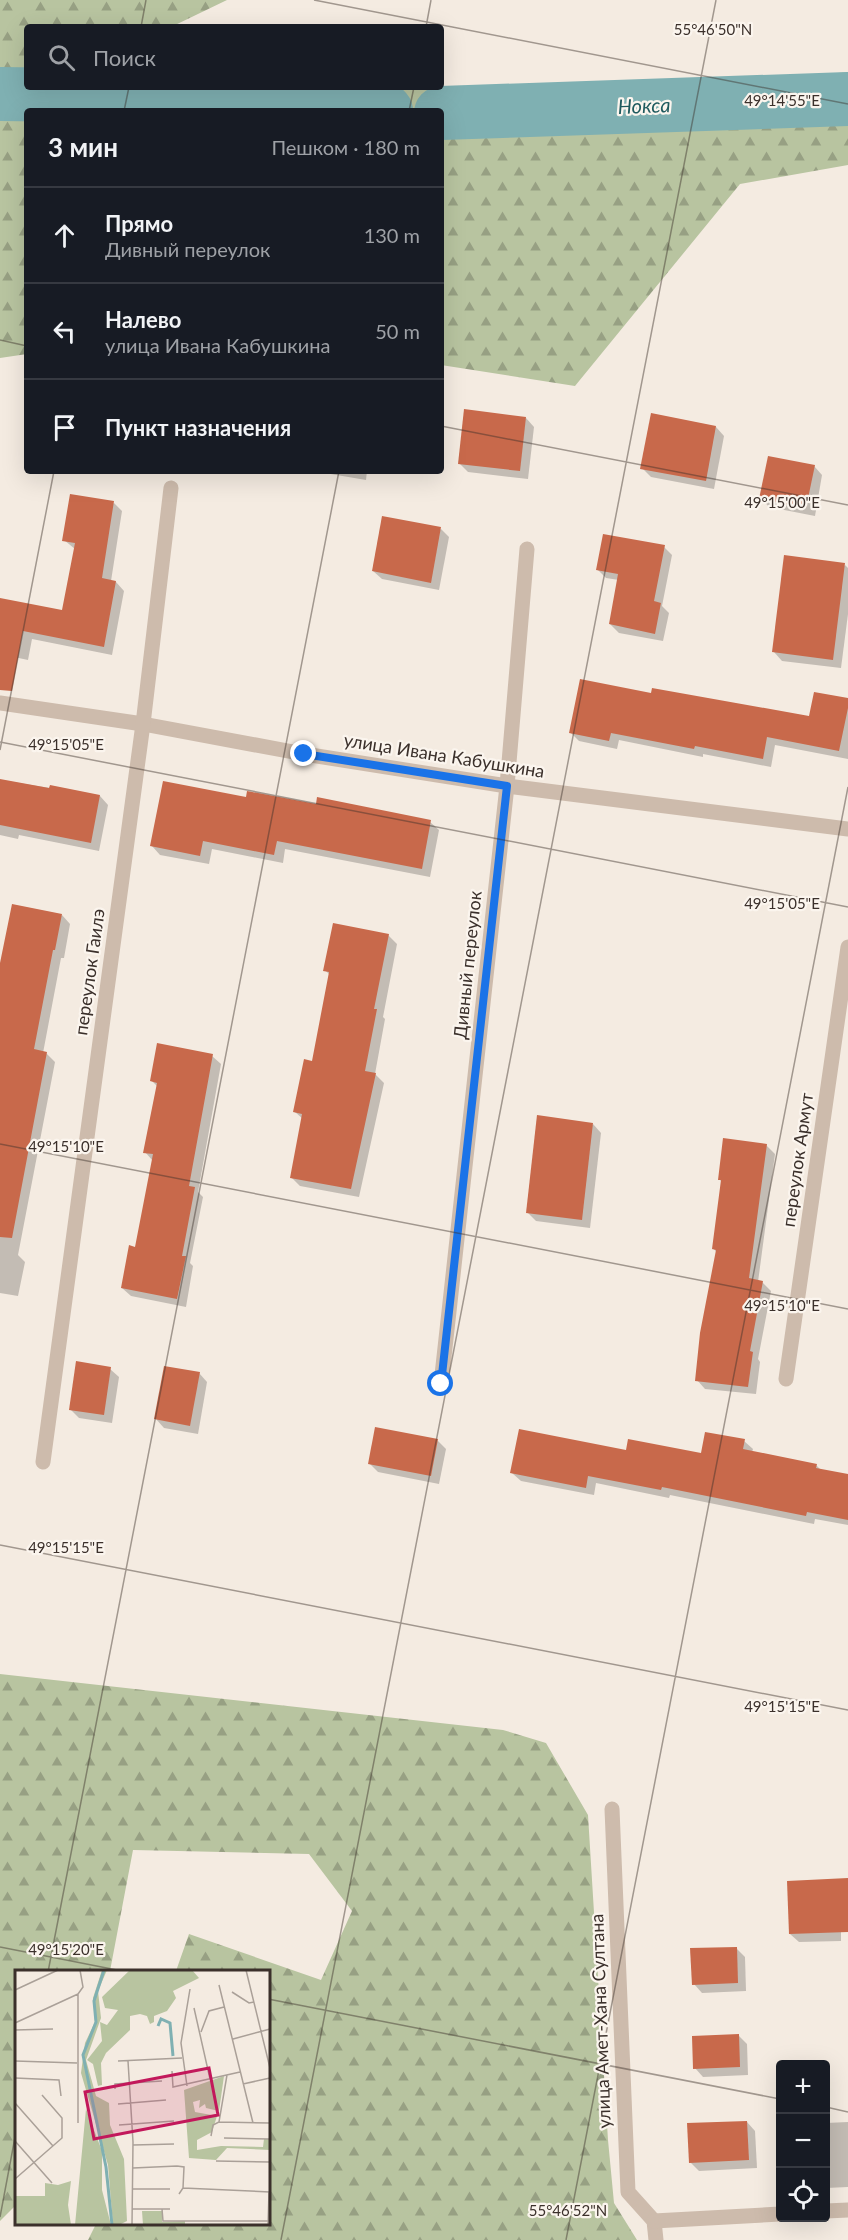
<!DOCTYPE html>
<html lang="ru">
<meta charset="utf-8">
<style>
:root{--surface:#171b24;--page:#20242c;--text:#f1f3f6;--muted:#9ea1a6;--line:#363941}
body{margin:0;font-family:Lato,sans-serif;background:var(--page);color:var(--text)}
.controls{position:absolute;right:18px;bottom:18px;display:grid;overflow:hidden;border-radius:6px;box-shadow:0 6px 24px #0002}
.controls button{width:54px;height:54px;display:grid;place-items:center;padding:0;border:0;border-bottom:2px solid var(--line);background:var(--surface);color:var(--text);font:30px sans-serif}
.stop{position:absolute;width:18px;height:18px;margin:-14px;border:4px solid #1a73e8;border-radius:50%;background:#fff}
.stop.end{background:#1a73e8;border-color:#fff;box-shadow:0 2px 6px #0008}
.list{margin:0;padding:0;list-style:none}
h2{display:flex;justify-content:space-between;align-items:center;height:78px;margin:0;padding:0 24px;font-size:26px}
h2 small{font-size:20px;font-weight:400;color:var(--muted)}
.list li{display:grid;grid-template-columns:39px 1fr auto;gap:18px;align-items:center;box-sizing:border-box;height:96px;padding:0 24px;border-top:2px solid var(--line)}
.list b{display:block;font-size:22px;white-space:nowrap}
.list p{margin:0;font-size:20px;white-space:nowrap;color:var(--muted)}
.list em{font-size:20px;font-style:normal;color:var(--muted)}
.icon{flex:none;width:33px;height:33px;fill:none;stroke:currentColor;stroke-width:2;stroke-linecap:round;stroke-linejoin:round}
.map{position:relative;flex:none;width:848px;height:2240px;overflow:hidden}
.search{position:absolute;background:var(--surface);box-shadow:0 6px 24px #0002;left:24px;top:24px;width:420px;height:66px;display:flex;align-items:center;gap:15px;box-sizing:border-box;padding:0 21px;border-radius:6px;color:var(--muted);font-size:22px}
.panel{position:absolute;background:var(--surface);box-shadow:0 6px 24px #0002;left:24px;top:108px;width:420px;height:366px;border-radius:6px}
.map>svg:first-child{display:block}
.forest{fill:url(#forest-firs)}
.shadow{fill:#0003}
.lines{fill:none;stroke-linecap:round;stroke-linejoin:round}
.river{stroke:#7fb0b2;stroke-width:54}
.building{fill:#c8694b}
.street{stroke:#cdbbac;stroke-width:15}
.route{stroke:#1a73e8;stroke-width:8}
.ticks{fill:none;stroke:#3b302b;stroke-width:1.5;stroke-opacity:0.45}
.labels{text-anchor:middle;stroke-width:4.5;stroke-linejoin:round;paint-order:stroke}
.street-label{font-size:18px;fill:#3b302b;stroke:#fbf5ee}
.water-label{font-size:20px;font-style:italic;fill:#1f5a5e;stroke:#fbf5ee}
.inset-river{fill:none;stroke:#7fb0b2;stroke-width:3}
.inset-road{fill:none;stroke:#aaa098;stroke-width:1.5}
.view{fill:#c2185b;fill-opacity:0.15;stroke:#c2185b;stroke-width:3}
.inset-edge{fill:none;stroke:#3b302b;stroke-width:3}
.ticks-label{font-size:15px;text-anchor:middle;fill:#3b302b;stroke:#fbf5ee;stroke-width:4.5;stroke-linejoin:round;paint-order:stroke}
</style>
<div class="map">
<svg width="848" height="2240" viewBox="0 0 848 2240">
<defs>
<pattern id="forest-firs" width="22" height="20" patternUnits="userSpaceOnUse" patternTransform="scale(1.5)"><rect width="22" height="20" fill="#b8c4a0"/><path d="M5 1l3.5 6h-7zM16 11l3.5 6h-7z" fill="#97a083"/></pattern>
</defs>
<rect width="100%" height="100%" fill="#f4ebe1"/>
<g class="forest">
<path d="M0 0H227L171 27H27V69L0 75Z"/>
<path d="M848 72V165L740 184 575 386 441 365V111H27V354L0 358V101L108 87H405L489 91 686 88Z"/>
<path d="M0 1674 503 1730 546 1743 588 1815 608 2140 614 2203 637 2240H88L96 2224H268V1972L176 1971 189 1934 321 1980 352 1911 309 1854 133 1850 110 1971 16 1972V2205L0 2221Z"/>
</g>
<g class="shadow">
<path d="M652 415 716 427 724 436 714 489 651 477 642 468Z"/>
<path d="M526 418 534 427 528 479 468 472 459 463Z"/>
<path d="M814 466 822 475 815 516 769 507 761 498Z"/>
<path d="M313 471H367L366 480Z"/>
<path d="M114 503 122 511 111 581 116 582 124 591 112 655 32 639 28 660 0 654V600L63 612 75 549 64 540Z"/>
<path d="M441 529 449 537 439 590 382 579 373 571Z"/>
<path d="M664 547 672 555 662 606 669 613 663 641 619 633 610 624 619 580 606 578 598 570Z"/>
<path d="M845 565 848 568V614L841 668 782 661 774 652Z"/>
<path d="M653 694 810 718 848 700V759L775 745 771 767 703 754V757L619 740 617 749 579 741 571 733Z"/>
<path d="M0 780 100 796 108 805 99 851 19 835 18 839 0 835Z"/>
<path d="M247 799 317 806 430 822 439 830 430 877 285 849 283 863 212 849 209 864 160 855 152 846Z"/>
<path d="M62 915 70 924 64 958H61L43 1053H46L55 1062 18 1255 25 1262 18 1296 0 1293V971Z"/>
<path d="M388 935 397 944 383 1017 385 1019 375 1074 384 1083 359 1197 300 1186 291 1177 303 1119 295 1112 313 1063 330 975 325 970Z"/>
<path d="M212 1056 221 1064 198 1192 203 1197 190 1263 193 1266 186 1307 131 1296 122 1288 136 1248 153 1161 145 1152 158 1087 152 1081Z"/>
<path d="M593 1124 601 1133 590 1228 536 1221 527 1212Z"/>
<path d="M766 1145 775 1154 758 1282H762L771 1291 758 1359 760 1362 756 1394 705 1389 697 1380 717 1253 714 1249 722 1182 719 1179Z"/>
<path d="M110 1369 119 1377 112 1423 79 1418 70 1409Z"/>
<path d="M199 1373 207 1382 198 1434 164 1428 156 1419Z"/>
<path d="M437 1440 446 1449 439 1484 378 1472 369 1463Z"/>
<path d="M744 1441 753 1449 752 1452 816 1465 821 1470 848 1475V1525L815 1519 814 1524 670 1495 669 1498 596 1483 594 1495 521 1481 512 1473 627 1451 702 1455Z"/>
<path d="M848 1880V1928H841V1941L799 1942 790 1934Z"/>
<path d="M736 1948 745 1957 746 1991 702 1993 694 1984Z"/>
<path d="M739 2036 747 2044 748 2075 703 2077 695 2068Z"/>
<path d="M747 2122 755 2131 757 2168 699 2171 690 2162Z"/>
<path d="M848 2122V2187L826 2188V2123Z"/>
</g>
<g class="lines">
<g class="river">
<path d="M0 94 160 96 386 111"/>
<path d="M441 113 848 99"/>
</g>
</g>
<g class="building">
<path d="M464 409 526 417 520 471 458 464Z"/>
<path d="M651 413 716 426 706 481 640 469Z"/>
<path d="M768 456 815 465 806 508 759 499Z"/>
<path d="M70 494 114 501 102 578 116 581 104 647 23 631 12 691 0 690V598L62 610 75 543 62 541Z"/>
<path d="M382 516 441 527 431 583 372 571Z"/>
<path d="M603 534 665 545 654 601 661 603 655 634 609 624 618 574 596 570Z"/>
<path d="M784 555 845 563 833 660 772 652Z"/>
<path d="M580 679 651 693 652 688 809 716 814 692 848 698V708L839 751 767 737 763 759 695 746 694 749 611 733 609 741 569 733Z"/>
<path d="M0 779 49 788 50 785 100 795 91 843 0 825Z"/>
<path d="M163 781 246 797 247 791 316 804 317 797 431 820 422 869 277 841 274 855 203 841 200 856 150 846Z"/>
<path d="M12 904 62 914 55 950H53L34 1049 47 1052 12 1238 0 1237V963Z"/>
<path d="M333 923 389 934 374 1009H377L365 1071 376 1073 351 1189 290 1178 302 1114 293 1112 304 1059 312 1061 329 972 323 971Z"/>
<path d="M157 1043 213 1054 189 1186 195 1187 182 1256H186L177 1299 121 1288 129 1245 135 1247 153 1154 143 1153 157 1083 150 1081Z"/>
<path d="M537 1115 593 1123 582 1220 526 1213Z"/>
<path d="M723 1138 767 1144 749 1278 763 1281 750 1351 753 1352 748 1387 695 1381 700 1333 716 1250 712 1249 721 1180H718Z"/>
<path d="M76 1361 111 1367 104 1415 69 1410Z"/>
<path d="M164 1366 200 1372 190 1426 154 1419Z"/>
<path d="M375 1427 438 1439 431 1476 368 1464Z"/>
<path d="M519 1429 626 1450 628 1439 701 1453 705 1432 745 1439 743 1449 817 1464 816 1468 848 1474V1520L807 1512 806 1516 662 1487 661 1490 588 1476 586 1488 510 1473Z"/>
<path d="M848 1878V1932L789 1934 787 1881Z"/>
<path d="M737 1947 738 1983 692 1985 690 1948Z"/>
<path d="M739 2034 740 2067 693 2069 692 2036Z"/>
<path d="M747 2121 749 2160 689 2163 687 2123Z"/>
</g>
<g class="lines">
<g class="street">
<path d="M0 703 143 724 304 754 507 786 848 829"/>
<path d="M786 1379 848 947"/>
<path d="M441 1384 507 786 527 549"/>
<path d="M43 1462 143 724 171 488"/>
<path d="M612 1809 628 2192 654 2221 656 2240"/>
<path d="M826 2211 848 2210"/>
<path d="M654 2221 780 2214"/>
</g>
</g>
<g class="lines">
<path class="route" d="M304 754 507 786 441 1384"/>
</g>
<path class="ticks" d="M314 0 848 104M141 27 146 0M426 27 431 0M124 111 129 87M409 111 414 87M0 340 27 346M441 426 848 505M0 742 848 907M0 750 54 471M0 1144 848 1309M0 1545 848 1710M0 1947 127 1972M48 1972 339 471M268 1999 780 2099M826 2107 848 2112M0 2217 16 2132M281 2240 716 0M566 2240 848 787"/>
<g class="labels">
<g class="street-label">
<text transform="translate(444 756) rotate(9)" y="6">улица Ивана Кабушкина</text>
<text transform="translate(468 965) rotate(-84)" y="6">Дивный переулок</text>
<text transform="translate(90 972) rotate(-82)" y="6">переулок Гаилэ</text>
<text transform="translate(798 1160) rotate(-82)" y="6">переулок Армут</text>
<text transform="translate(601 2021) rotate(-92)" y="6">улица Амет-Хана Султана</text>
</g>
<g class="water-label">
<text transform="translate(644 106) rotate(-2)" y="7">Нокса</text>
</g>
</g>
<g transform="translate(15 1970)">
<rect width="255" height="255" fill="#f4ebe1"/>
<path d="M127 241H147V252L170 251V255H128Z" fill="#b8c4a0"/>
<path d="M87 0H92L83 21 86 48 71 90 81 126 94 133 95 155 109 189 112 251 104 255H98L93 195 66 103 70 73 80 52 78 28ZM115 0H177L184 8 158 21 161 28 152 41 139 46V52L135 54 132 46 125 44 115 46V60L91 83 86 93 87 115 83 116 78 94 72 90 87 71 85 52 92 55 103 40 90 38 87 27ZM209 106 204 141 191 138 190 134 184 138 185 130 178 132 180 142 202 146 197 162 182 170V180L206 176 248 177 249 169H255V180L212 178 201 190 174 188 169 120ZM71 139 87 181V220L96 255H60ZM56 211 53 235 56 255H0V226H30V213L43 215Z" fill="#b8c4a0"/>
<path class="inset-river" d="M89 0 79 31 81 52 68 85 91 197 97 255M143 56 146 49 155 53 158 86"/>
<path class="inset-road" d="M231 0 255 98M204 15 238 153M0 20 43 0M217 22 234 33 239 32M179 38 195 109M0 53 63 24M0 60 38 59M186 62 194 41 209 37M218 69 255 59M0 91 62 93M103 91 167 88M113 91 118 172 117 255M157 101 158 117 225 102M0 108 44 110 46 126M228 114 255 108M172 116 166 73 175 19M100 119V114L147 111M0 133 38 176M103 134 151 130M204 152 255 153M63 153V24L68 17 65 0M104 155 159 151M196 166 198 155 204 152 212 105M209 168 255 169M0 171 37 213M118 175 159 174M201 191 255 192M162 196 169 197 168 218 164 224M118 198 162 196M0 209 47 168V148L27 125M168 218 255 222M117 219H155M117 239H155M147 239 148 251H255M253 255 254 222"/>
<path class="view" d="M194 98 203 145 79 169 70 122Z"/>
<rect width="255" height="255" class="inset-edge"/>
</g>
<g class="ticks-label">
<text x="713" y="35">55°46'50"N</text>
<text x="782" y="106">49°14'55"E</text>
<text x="782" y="508">49°15'00"E</text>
<text x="66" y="750">49°15'05"E</text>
<text x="782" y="909">49°15'05"E</text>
<text x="66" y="1152">49°15'10"E</text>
<text x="782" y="1311">49°15'10"E</text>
<text x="66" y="1553">49°15'15"E</text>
<text x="782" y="1712">49°15'15"E</text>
<text x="66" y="1955">49°15'20"E</text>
<text x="568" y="2216">55°46'52"N</text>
</g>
</svg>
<div class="controls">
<button>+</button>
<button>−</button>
<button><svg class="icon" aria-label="locate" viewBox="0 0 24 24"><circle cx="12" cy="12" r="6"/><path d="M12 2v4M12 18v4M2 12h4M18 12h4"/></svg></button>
</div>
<div class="stop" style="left:441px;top:1384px"></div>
<div class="stop end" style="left:304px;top:754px"></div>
<div class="search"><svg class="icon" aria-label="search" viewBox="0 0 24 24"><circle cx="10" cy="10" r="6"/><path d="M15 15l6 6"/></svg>Поиск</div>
<section class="panel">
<h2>3 мин<small>Пешком · 180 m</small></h2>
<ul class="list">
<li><svg class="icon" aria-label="ahead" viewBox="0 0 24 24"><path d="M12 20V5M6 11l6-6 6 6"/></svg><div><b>Прямо</b><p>Дивный переулок</p></div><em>130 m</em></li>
<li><svg class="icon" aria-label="left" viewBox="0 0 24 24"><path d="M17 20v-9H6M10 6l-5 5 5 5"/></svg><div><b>Налево</b><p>улица Ивана Кабушкина</p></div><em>50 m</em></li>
<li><svg class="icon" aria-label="arrive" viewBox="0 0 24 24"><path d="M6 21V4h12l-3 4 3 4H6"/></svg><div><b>Пункт назначения</b></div></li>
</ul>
</section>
</div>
